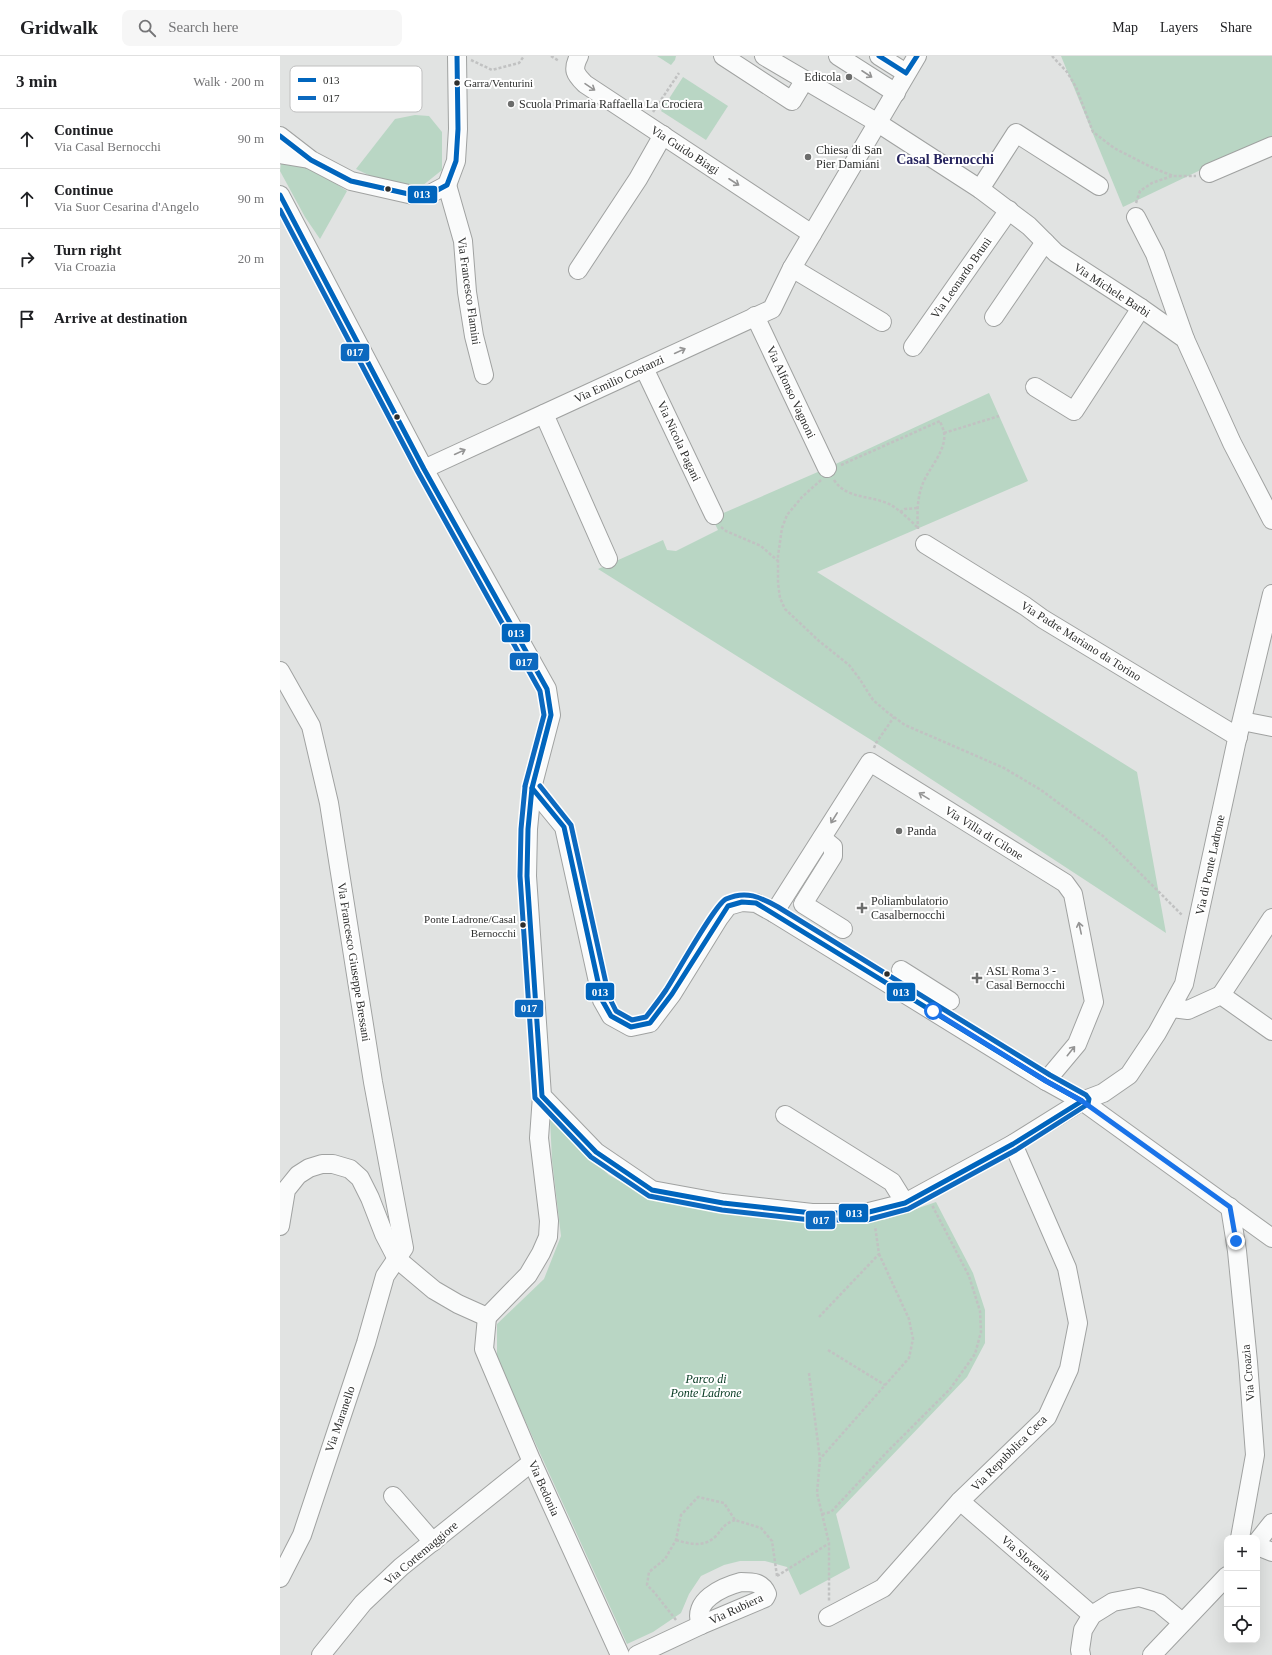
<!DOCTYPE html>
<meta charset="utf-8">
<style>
:root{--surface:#fff;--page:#f6f6f6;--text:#202124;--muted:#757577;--line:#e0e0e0}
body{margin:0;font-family:Georgia,serif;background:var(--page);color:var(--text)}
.controls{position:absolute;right:12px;bottom:12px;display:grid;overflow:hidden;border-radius:8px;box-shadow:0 4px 16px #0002}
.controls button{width:36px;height:36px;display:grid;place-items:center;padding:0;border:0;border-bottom:1px solid var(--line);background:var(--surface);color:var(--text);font:20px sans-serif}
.stop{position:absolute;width:12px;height:12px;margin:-9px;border:3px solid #1a73e8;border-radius:50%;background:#fff}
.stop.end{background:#1a73e8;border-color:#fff;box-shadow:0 1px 4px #0008}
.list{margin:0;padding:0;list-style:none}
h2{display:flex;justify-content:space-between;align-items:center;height:52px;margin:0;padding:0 16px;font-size:17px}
h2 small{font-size:13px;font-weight:400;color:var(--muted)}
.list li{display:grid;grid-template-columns:26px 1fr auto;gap:12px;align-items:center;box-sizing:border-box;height:60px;padding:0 16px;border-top:1px solid var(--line)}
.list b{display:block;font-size:15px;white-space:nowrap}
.list p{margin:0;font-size:13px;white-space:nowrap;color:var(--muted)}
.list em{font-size:13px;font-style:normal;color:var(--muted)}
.icon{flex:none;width:22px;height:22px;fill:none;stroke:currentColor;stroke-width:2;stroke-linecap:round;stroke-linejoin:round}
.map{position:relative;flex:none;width:992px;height:1599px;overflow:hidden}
header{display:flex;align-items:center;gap:24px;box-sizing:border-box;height:56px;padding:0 20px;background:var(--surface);border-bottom:1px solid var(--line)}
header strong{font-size:19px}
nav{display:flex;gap:22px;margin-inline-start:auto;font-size:14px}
.search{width:280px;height:36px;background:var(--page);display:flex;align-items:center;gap:10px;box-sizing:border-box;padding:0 14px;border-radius:8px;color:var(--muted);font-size:15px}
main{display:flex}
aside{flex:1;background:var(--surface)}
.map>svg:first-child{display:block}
.green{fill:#b9d6c4}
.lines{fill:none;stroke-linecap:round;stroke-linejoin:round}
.minor-casing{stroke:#a0a2a1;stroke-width:20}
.path{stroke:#c1c2c2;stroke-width:2.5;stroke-dasharray:3 2;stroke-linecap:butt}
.minor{stroke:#fafbfb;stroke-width:18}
.bus-1-casing{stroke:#fff;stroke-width:8}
.bus-2-casing{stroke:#fff;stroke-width:8}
.bus-1{stroke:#0065bd;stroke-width:5}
.bus-2{stroke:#0c69bf;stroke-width:5}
.oneway{stroke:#949494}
.route{stroke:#1a73e8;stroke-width:5}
.poi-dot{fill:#6c6d6c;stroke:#fff;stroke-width:1.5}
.bus-dot{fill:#2d2e2d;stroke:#fff;stroke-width:1.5}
.labels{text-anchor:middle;stroke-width:4;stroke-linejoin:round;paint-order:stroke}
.bus-label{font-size:11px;fill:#2d2e2d;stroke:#fff;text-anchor:start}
.poi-label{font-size:12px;fill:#2d2e2d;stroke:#fff;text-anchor:start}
.street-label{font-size:12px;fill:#2d2e2d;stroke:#fff}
.park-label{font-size:12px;font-style:italic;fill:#03371f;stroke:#fff}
.quarter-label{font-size:14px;font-weight:bold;fill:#27255f;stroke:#fff}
.key{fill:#fff;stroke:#c0c0c0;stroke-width:1}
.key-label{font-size:11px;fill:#2d2e2d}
.line-badge{stroke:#fff;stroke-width:1.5}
.badge-label{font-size:11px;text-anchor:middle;font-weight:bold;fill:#fff}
</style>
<header>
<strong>Gridwalk</strong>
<div class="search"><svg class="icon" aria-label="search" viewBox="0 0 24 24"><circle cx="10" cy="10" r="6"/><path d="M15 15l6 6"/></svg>Search here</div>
<nav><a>Map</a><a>Layers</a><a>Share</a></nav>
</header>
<main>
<aside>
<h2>3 min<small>Walk · 200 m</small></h2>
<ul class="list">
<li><svg class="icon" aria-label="ahead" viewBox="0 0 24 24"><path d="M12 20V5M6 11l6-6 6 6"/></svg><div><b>Continue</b><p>Via Casal Bernocchi</p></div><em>90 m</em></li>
<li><svg class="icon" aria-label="ahead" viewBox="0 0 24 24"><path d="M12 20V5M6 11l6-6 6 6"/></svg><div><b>Continue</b><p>Via Suor Cesarina d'Angelo</p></div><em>90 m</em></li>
<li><svg class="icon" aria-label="right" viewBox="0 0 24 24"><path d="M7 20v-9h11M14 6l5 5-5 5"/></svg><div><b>Turn right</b><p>Via Croazia</p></div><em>20 m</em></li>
<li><svg class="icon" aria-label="arrive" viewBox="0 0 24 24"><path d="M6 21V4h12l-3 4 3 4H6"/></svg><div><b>Arrive at destination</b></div></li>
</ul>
</aside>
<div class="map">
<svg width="992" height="1599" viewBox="0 0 992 1599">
<rect width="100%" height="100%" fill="#e1e3e2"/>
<g class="green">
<path d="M377 0H396L395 4 391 9Z"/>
<path d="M781 0H992V80L843 151Z"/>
<path d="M403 21 448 50 426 84 381 55Z"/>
<path d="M135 59 149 60 162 76V114L142 130 103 126 76 113 115 63Z"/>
<path d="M20 104 67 135 40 183 25 161 0 115 1 107Z"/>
<path d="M709 337 748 425 537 516 857 716 886 877 596 687 318 513 383 484 387 494 396 495 438 474 432 462 547 412Z"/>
<path d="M270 1063 329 1119 368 1141 493 1160 604 1164 656 1146 693 1217 705 1254V1287L687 1321 556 1458 570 1512 520 1539 507 1511 485 1505H460L444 1509 421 1520 409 1538 401 1557 373 1576 347 1588 217 1303V1268L264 1223 281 1180 272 1104Z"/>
</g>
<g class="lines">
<g class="minor-casing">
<g id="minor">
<path d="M299 0C292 14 295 18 305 28L532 178"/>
<path d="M443 0 512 45 524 25"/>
<path d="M484 0 598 67 700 133 749 170 776 197 861 252 905 283 952 387 992 464"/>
<path d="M558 0 616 37"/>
<path d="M599 0 626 17"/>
<path d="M0 80 31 104 71 125 133 139 150 138 167 129"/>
<path d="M0 98 29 103"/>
<path d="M929 117 992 90"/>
<path d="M167 129 183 185 187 236 194 280 204 319"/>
<path d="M167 129 176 105 178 73 177 0"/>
<path d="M700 133 736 77 819 130"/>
<path d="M0 139 144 413 267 633 271 659 252 732 248 773 247 820 262 1040 316 1096 372 1134 443 1147 532 1157H585L625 1147 733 1088 802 1045 823 1037 849 1019 877 977 904 928 956 688 992 538"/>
<path d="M856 161 875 198 905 283"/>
<path d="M512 212 602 266"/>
<path d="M298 214 358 123 383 79"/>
<path d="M475 260 547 412"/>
<path d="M714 261 765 186"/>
<path d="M633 291 729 154"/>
<path d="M364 312 434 459"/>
<path d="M755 331 794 355 861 252"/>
<path d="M264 358 328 503"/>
<path d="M144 413 492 253 512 212 637 0"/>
<path d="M645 488 745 550 763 563 958 681"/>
<path d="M0 615 31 670 49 747 93 1026 124 1192 105 1220 86 1287 22 1479 0 1522"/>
<path d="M962 665 992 671"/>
<path d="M252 732 284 771 322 944 331 960 351 971 370 967 392 938 439 862 448 850 462 846 476 847 494 857 766 1025 802 1045 992 1182"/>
<path d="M542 782 553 791V800L523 848 563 873"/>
<path d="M494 857 590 706 785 827 793 838 814 946 797 988 766 1025"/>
<path d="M621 914 670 945"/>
<path d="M941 939 992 862"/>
<path d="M892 952 908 954 941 939 992 975"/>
<path d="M505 1059 612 1126 625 1147"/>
<path d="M950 1151 957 1195 968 1306 975 1399 960 1482"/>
<path d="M0 1170 6 1134 18 1119 29 1112 42 1108H53L70 1113 80 1122 90 1142 104 1178 117 1203 154 1234 178 1248 207 1261 248 1219 261 1197 268 1181 269 1165 259 1082 262 1040"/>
<path d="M207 1261 204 1293 252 1406 340 1599"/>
<path d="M113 1440 153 1486"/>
<path d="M680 1445 812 1559"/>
<path d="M977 1486 992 1467"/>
<path d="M977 1490 992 1496"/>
<path d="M461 1526C473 1526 482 1526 487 1538L485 1542 421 1569C411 1545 442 1531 461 1526Z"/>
<path d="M548 1561 603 1532 680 1445 767 1361 789 1313 798 1267 787 1212 733 1088"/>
<path d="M41 1599 83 1547 121 1511 252 1406"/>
<path d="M357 1599 421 1569"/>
<path d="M801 1599 800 1594 803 1574 812 1559 833 1546 859 1541 879 1547 902 1566"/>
<path d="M872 1599 947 1520"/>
</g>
</g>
<g class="path">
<path d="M271 0 279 5"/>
<path d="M772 0 787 16 796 31 813 76 834 92 871 111 893 120H916"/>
<path d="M191 4 212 14 239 7 244 0"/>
<path d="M373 56 399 17"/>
<path d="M856 147 860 135 872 127 892 120"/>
<path d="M664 377 719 360"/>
<path d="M561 409 660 365C661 368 663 372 664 376 667 394 649 412 643 427 637 442 637 457 638 473"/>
<path d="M541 424 522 441 507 459 502 472 498 500V527L500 542 505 553 539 585 569 609 579 622 593 644 607 656 625 669 724 712 761 734 823 780 903 860"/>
<path d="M554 424C567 444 593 439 611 449 621 455 630 464 638 472"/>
<path d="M620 456 625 453 637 452"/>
<path d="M441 471 446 475 481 490 498 505"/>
<path d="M594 692 596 687 614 661"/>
<path d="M539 1261 599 1198 595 1170"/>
<path d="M548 1294 605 1329"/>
<path d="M529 1317 540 1403 629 1302 633 1283 629 1263 599 1198"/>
<path d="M540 1403 537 1437 549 1487V1545"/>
<path d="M542 1458 551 1456 607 1396 670 1333 695 1298 701 1276 700 1255 689 1220 652 1149"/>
<path d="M396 1484C410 1488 424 1492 436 1480 443 1472 444 1468 455 1464"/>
<path d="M497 1520 548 1488"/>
<path d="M396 1564 374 1536 367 1529 369 1516 385 1503 396 1484 401 1459 418 1441 444 1447 455 1464 481 1472 492 1485 497 1520"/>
</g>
<use href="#minor" class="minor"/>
<g class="bus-1-casing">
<g id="bus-1">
<path d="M599 0 626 17 637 0"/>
<path d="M0 80 31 104 71 125 133 139 150 138 167 129 176 105 178 73 177 0"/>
<path d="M0 139 144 413 267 633 271 659 252 732"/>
<path d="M252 732 284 771 322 944 331 960 351 971 370 967 392 938 448 850 462 846 476 847 766 1025 802 1045 733 1088 625 1147 585 1157H532L443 1147 372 1134 316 1096 262 1040 247 820 248 773Z"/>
</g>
</g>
<g class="bus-2-casing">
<g id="bus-2">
<path d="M0 154 138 416 260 635 264 659 245 730"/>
<path d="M245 731 241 773 240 820 255 1042 311 1101 369 1140 442 1154 531 1164H587L628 1153 736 1094 808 1048 809 1043 806 1039 770 1019 498 851C480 841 466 834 446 843 435 848 396 919 386 934 380 943 373 952 366 961L352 964 336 955 329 941 291 769 260 730"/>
</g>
</g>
<use href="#bus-1" class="bus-1"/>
<use href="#bus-2" class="bus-2"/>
</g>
<defs><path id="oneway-shaft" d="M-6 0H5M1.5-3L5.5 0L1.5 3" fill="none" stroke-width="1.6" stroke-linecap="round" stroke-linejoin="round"/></defs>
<g class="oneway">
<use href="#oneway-shaft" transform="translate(587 18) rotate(33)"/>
<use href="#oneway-shaft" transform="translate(310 31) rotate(34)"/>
<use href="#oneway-shaft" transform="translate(454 126) rotate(33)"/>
<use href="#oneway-shaft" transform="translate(400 295) rotate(-25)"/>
<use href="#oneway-shaft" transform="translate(180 396) rotate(-25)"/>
<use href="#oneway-shaft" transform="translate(644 740) rotate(-148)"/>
<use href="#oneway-shaft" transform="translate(554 762) rotate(122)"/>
<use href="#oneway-shaft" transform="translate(800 872) rotate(-102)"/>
<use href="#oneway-shaft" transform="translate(791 995) rotate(-51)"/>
</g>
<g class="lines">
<path class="route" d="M653 955 766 1025 802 1045 950 1151 956 1185"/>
</g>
<g class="poi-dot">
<circle cx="569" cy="21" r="4"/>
<circle cx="231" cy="48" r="4"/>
<circle cx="528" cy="101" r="4"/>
<circle cx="619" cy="775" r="4"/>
<path d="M580 846h4v4h4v4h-4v4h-4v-4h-4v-4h4z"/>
<path d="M695 916h4v4h4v4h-4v4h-4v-4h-4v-4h4z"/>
</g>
<g class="bus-dot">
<circle cx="177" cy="27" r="3.5"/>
<circle cx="108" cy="133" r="3.5"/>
<circle cx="117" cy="361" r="3.5"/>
<circle cx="243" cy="869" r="3.5"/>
<circle cx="607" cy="918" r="3.5"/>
</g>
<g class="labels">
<g class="bus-label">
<text x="184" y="31">Garra/Venturini</text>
<text x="236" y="867" text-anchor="end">Ponte Ladrone/Casal<tspan x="236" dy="14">Bernocchi</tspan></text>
</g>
<g class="poi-label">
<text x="561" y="25" text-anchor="end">Edicola</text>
<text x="239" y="52">Scuola Primaria Raffaella La Crociera</text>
<text x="536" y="98">Chiesa di San<tspan x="536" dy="14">Pier Damiani</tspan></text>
<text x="627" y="779">Panda</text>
<text x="591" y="849">Poliambulatorio<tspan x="591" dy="14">Casalbernocchi</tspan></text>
<text x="706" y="919">ASL Roma 3 -<tspan x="706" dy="14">Casal Bernocchi</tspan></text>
</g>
<g class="street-label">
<text transform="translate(405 94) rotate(33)" y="4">Via Guido Biagi</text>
<text transform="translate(681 222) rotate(-55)" y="4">Via Leonardo Bruni</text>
<text transform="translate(832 234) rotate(33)" y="4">Via Michele Barbi</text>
<text transform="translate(189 235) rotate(82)" y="4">Via Francesco Flamini</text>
<text transform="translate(339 323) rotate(-25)" y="4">Via Emilio Costanzi</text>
<text transform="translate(511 336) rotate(65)" y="4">Via Alfonso Vagnoni</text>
<text transform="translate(399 385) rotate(65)" y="4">Via Nicola Pagani</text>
<text transform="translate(801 585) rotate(32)" y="4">Via Padre Mariano da Torino</text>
<text transform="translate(704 777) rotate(32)" y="4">Via Villa di Cilone</text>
<text transform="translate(930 809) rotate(-78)" y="4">Via di Ponte Ladrone</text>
<text transform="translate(74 906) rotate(81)" y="4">Via Francesco Giuseppe Bressani</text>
<text transform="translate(968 1317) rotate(-95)" y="4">Via Croazia</text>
<text transform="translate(60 1363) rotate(-71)" y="4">Via Maranello</text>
<text transform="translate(729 1397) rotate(-45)" y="4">Via Repubblica Ceca</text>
<text transform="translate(264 1432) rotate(66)" y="4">Via Bedonia</text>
<text transform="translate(141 1497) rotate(-40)" y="4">Via Cortemaggiore</text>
<text transform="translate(746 1502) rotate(41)" y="4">Via Slovenia</text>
<text transform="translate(456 1553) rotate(-25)" y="4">Via Rubiera</text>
</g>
<g class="park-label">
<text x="426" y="1327">Parco di<tspan x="426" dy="14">Ponte Ladrone</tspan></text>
</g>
<g class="quarter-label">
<text x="665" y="108">Casal Bernocchi</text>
</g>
</g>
<rect x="10" y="10" width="132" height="46" rx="6" class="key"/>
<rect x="18" y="22" width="18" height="4" fill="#0065bd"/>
<rect x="18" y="40" width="18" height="4" fill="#0c69bf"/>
<g class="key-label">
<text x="43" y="28">013</text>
<text x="43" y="46">017</text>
</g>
<g class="line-badge">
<rect x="127" y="129" width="31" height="19" rx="4" fill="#0065bd"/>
<rect x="60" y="287" width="30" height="19" rx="4" fill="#0c69bf"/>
<rect x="221" y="567" width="30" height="20" rx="4" fill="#0065bd"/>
<rect x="229" y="596" width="30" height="19" rx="4" fill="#0c69bf"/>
<rect x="305" y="926" width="30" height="19" rx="4" fill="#0065bd"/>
<rect x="606" y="926" width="30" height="20" rx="4" fill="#0065bd"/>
<rect x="234" y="943" width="30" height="19" rx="4" fill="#0c69bf"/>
<rect x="558" y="1147" width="31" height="20" rx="4" fill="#0065bd"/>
<rect x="525" y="1154" width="31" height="20" rx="4" fill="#0c69bf"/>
</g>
<g class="badge-label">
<text x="142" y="142">013</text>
<text x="75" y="300">017</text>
<text x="236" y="581">013</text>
<text x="244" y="610">017</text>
<text x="320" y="940">013</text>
<text x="621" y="940">013</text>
<text x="249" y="956">017</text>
<text x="574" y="1161">013</text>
<text x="541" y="1168">017</text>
</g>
</svg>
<div class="controls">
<button>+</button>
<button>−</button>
<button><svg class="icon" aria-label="locate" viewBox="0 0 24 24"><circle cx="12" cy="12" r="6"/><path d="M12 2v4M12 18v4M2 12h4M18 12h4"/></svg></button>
</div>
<div class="stop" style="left:653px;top:955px"></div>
<div class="stop end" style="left:956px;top:1185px"></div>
</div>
</main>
